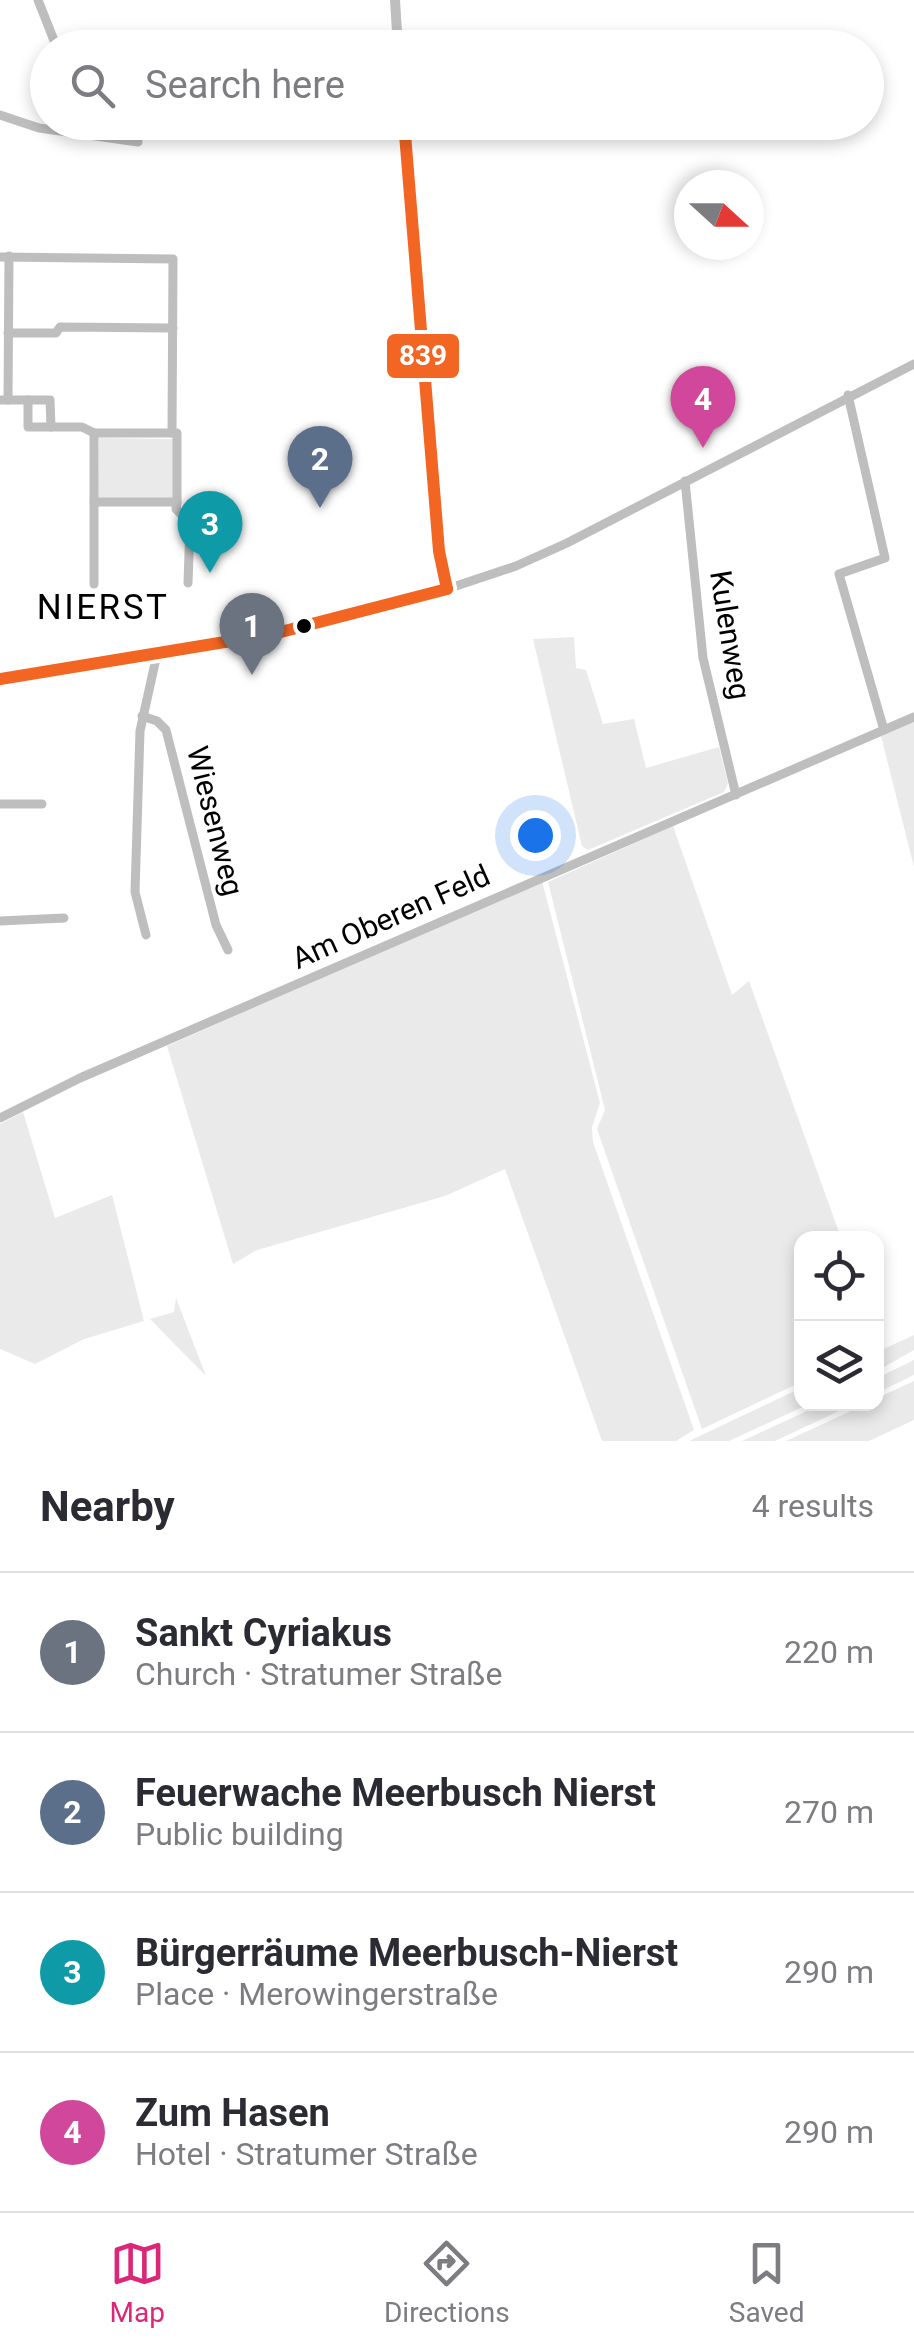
<!DOCTYPE html>
<meta charset="utf-8">
<style>
:root{--surface:#fff;--page:#f7f7f7;--text:#2b2b33;--muted:#7c7c81;--line:#e1e1e2;--accent:#db2777}
body{margin:0;font-family:Roboto,sans-serif;background:var(--page);color:var(--text)}
.controls{position:absolute;right:30px;bottom:30px;display:grid;overflow:hidden;border-radius:20px;box-shadow:0 5px 15px #0003}
.controls button{width:90px;height:90px;display:grid;place-items:center;padding:0;border:0;border-bottom:2px solid var(--line);background:var(--surface);color:var(--text);font:50px sans-serif}
.compass{position:absolute;left:674px;top:170px;width:90px;height:90px;border-radius:50%;background:var(--surface);box-shadow:0 5px 15px #0003;rotate:111deg}
.you{position:absolute;left:535px;top:835px;width:35px;height:35px;margin:-25px;border:8px solid #fff;border-radius:50%;background:#1a73e8;box-shadow:0 0 0 15px #1a73e833}
.badge{display:grid;place-items:center;width:65px;height:65px;border-radius:50%;background:var(--accent);color:#fff;font-size:32px;font-weight:700}
.pin{position:absolute;translate:-50% -82px;filter:drop-shadow(0 2px 5px #0008)}
.pin::after{content:'';position:absolute;top:52px;width:35px;height:30px;background:inherit;clip-path:polygon(0 0,100% 0,50% 100%)}
.list{margin:0;padding:0;list-style:none}
h2{display:flex;justify-content:space-between;align-items:center;height:130px;margin:0;padding:0 40px;font-size:42px}
h2 small{font-size:32px;font-weight:400;color:var(--muted)}
.list li{display:grid;grid-template-columns:65px 1fr auto;gap:30px;align-items:center;box-sizing:border-box;height:160px;padding:0 40px;border-top:2px solid var(--line)}
.list b{display:block;font-size:38px;white-space:nowrap}
.list p{margin:0;font-size:32px;white-space:nowrap;color:var(--muted)}
.list em{font-size:32px;font-style:normal;color:var(--muted)}
.icon{flex:none;width:55px;height:55px;fill:none;stroke:currentColor;stroke-width:2;stroke-linecap:round;stroke-linejoin:round}
.map{position:relative;flex:none;width:914px;height:1441px;overflow:hidden}
.search{position:absolute;background:var(--surface);box-shadow:0 5px 15px #0003;left:30px;right:30px;top:30px;height:110px;display:flex;align-items:center;gap:25px;box-sizing:border-box;padding:0 35px;border-radius:55px;color:var(--muted);font-size:38px}
.sheet{height:770px;background:var(--surface)}
nav{display:flex;justify-content:space-around;align-items:center;box-sizing:border-box;height:140px;border-top:2px solid var(--line);background:var(--surface);font-size:28px;color:var(--muted)}
nav a{display:grid;justify-items:center;gap:5px}
nav .on{color:var(--accent)}
.map>svg:first-child{display:block}
.green{fill:#eaeaea}
.lines{fill:none;stroke-linecap:round;stroke-linejoin:round}
.minor{stroke:#bebebe;stroke-width:9}
.tertiary{stroke:#bebebe;stroke-width:10}
.bus-1-casing{stroke:#fff;stroke-width:20}
.bus-1{stroke:#f26522;stroke-width:12}
.bus-dot{fill:#000;stroke:#fff;stroke-width:4}
.labels{text-anchor:middle;stroke-width:8;stroke-linejoin:round;paint-order:stroke}
.street-label{font-size:30px;fill:#000;stroke:#fff}
.quarter-label{font-size:35px;letter-spacing:2.5px;fill:#000;stroke:#fff}
.line-badge{stroke:#fff;stroke-width:4}
.badge-label{font-size:28px;text-anchor:middle;font-weight:bold;fill:#fff}
</style>
<div class="map">
<svg width="914" height="1441" viewBox="0 0 914 1441">
<rect width="100%" height="100%" fill="#fff"/>
<g class="green">
<path d="M99 438 174 439 173 498H98Z"/>
<path d="M574 637 576 668 586 670 603 724 634 719 646 768 719 747 728 783 724 792 588 850 582 846 533 639Z"/>
<path d="M914 722V867L881 736Z"/>
<path d="M673 826 732 995 749 981 841 1238H802L801 1382 702 1429 597 1129 605 1110 548 882Z"/>
<path d="M542 881 600 1103 592 1127 593 1142 694 1430 676 1441H602L505 1169 445 1196 257 1250 233 1264 167 1046Z"/>
<path d="M23 1112 55 1218 112 1195 144 1321 84 1339 35 1364 0 1349V1124Z"/>
<path d="M176 1298 206 1376 150 1319 174 1312Z"/>
<path d="M914 1335V1350L877 1371V1352Z"/>
<path d="M914 1360V1375L877 1393V1378Z"/>
<path d="M914 1381V1420L869 1441H786L866 1404H876L877 1398Z"/>
<path d="M801 1388 802 1404H809L729 1441H689Z"/>
<path d="M822 1404H854L775 1441H742Z"/>
</g>
<g class="lines">
<g class="minor">
<path d="M38 0 57 48"/>
<path d="M0 115 39 128 138 142"/>
<path d="M0 257 173 259 172 433H94L82 427H51L50 400H0"/>
<path d="M8 333H56L60 327 173 328"/>
<path d="M848 395 885 558 839 574 884 730"/>
<path d="M8 400 9 256"/>
<path d="M28 400V427H51"/>
<path d="M685 481 703 658 736 795"/>
<path d="M94 502H177V433H172"/>
<path d="M177 502 176 509 190 523 188 583"/>
<path d="M94 584V433"/>
<path d="M447 589 516 566 567 543 914 364"/>
<path d="M142 716 157 721 166 730 216 925 228 950"/>
<path d="M0 804H42"/>
<path d="M0 921 64 918"/>
<path d="M146 935 135 892 140 731 157 654"/>
<path d="M0 1118 80 1078 914 717"/>
</g>
<g class="tertiary">
<path d="M395 0 398 48"/>
<path d="M0 679 273 634 447 589 439 551 404 122"/>
</g>
<g class="bus-1-casing">
<g id="bus-1">
<path d="M404 122 439 551 447 589"/>
<path d="M0 679 273 634 447 589"/>
</g>
</g>
<use href="#bus-1" class="bus-1"/>
</g>
<circle class="bus-dot" cx="304" cy="626" r="9"/>
<g class="labels">
<g class="street-label">
<text transform="translate(730 635) rotate(81)" y="10">Kulenweg</text>
<text transform="translate(215 821) rotate(76)" y="10">Wiesenweg</text>
<text transform="translate(391 917) rotate(-24)" y="10">Am Oberen Feld</text>
</g>
<g class="quarter-label">
<text x="103" y="619">NIERST</text>
</g>
</g>
<rect class="line-badge" x="385" y="332" width="76" height="48" rx="10" fill="#f26522"/>
<g class="badge-label">
<text x="423" y="365">839</text>
</g>
</svg>
<div class="controls">
<button><svg class="icon" aria-label="locate" viewBox="0 0 24 24"><circle cx="12" cy="12" r="6"/><path d="M12 2v4M12 18v4M2 12h4M18 12h4"/></svg></button>
<button><svg class="icon" aria-label="layers" viewBox="0 0 24 24"><path d="M12 4l9 5-9 5-9-5zM3 14l9 5 9-5"/></svg></button>
</div>
<svg class="compass" viewBox="-18 -18 36 36"><path d="M0-13l5 13h-10z" fill="#e53935"/><path d="M0 13l5-13h-10z" fill="#7c7c81"/></svg>
<div class="you"></div>
<div class="pin badge" style="left:252px;top:675px;background:#6b7280">1</div>
<div class="pin badge" style="left:320px;top:508px;background:#5c6f8a">2</div>
<div class="pin badge" style="left:210px;top:573px;background:#0f9aa8">3</div>
<div class="pin badge" style="left:703px;top:448px;background:#d1479c">4</div>
<div class="search"><svg class="icon" aria-label="search" viewBox="0 0 24 24"><circle cx="10" cy="10" r="6"/><path d="M15 15l6 6"/></svg>Search here</div>
</div>
<section class="sheet">
<h2>Nearby<small>4 results</small></h2>
<ul class="list">
<li><span class="badge" style="background:#6b7280">1</span><div><b>Sankt Cyriakus</b><p>Church · Stratumer Straße</p></div><em>220 m</em></li>
<li><span class="badge" style="background:#5c6f8a">2</span><div><b>Feuerwache Meerbusch Nierst</b><p>Public building</p></div><em>270 m</em></li>
<li><span class="badge" style="background:#0f9aa8">3</span><div><b>Bürgerräume Meerbusch-Nierst</b><p>Place · Merowingerstraße</p></div><em>290 m</em></li>
<li><span class="badge" style="background:#d1479c">4</span><div><b>Zum Hasen</b><p>Hotel · Stratumer Straße</p></div><em>290 m</em></li>
</ul>
</section>
<nav>
<a class="on"><svg class="icon" aria-label="map" viewBox="0 0 24 24"><path d="M3 6l6-2 6 2 6-2v14l-6 2-6-2-6 2zM9 4v14M15 6v14"/></svg>Map</a>
<a><svg class="icon" aria-label="directions" viewBox="0 0 24 24"><path d="M12 3l9 9-9 9-9-9zM9 14v-3h6M13 9l2 2-2 2"/></svg>Directions</a>
<a><svg class="icon" aria-label="saved" viewBox="0 0 24 24"><path d="M7 4h10v16l-5-4-5 4z"/></svg>Saved</a>
</nav>
